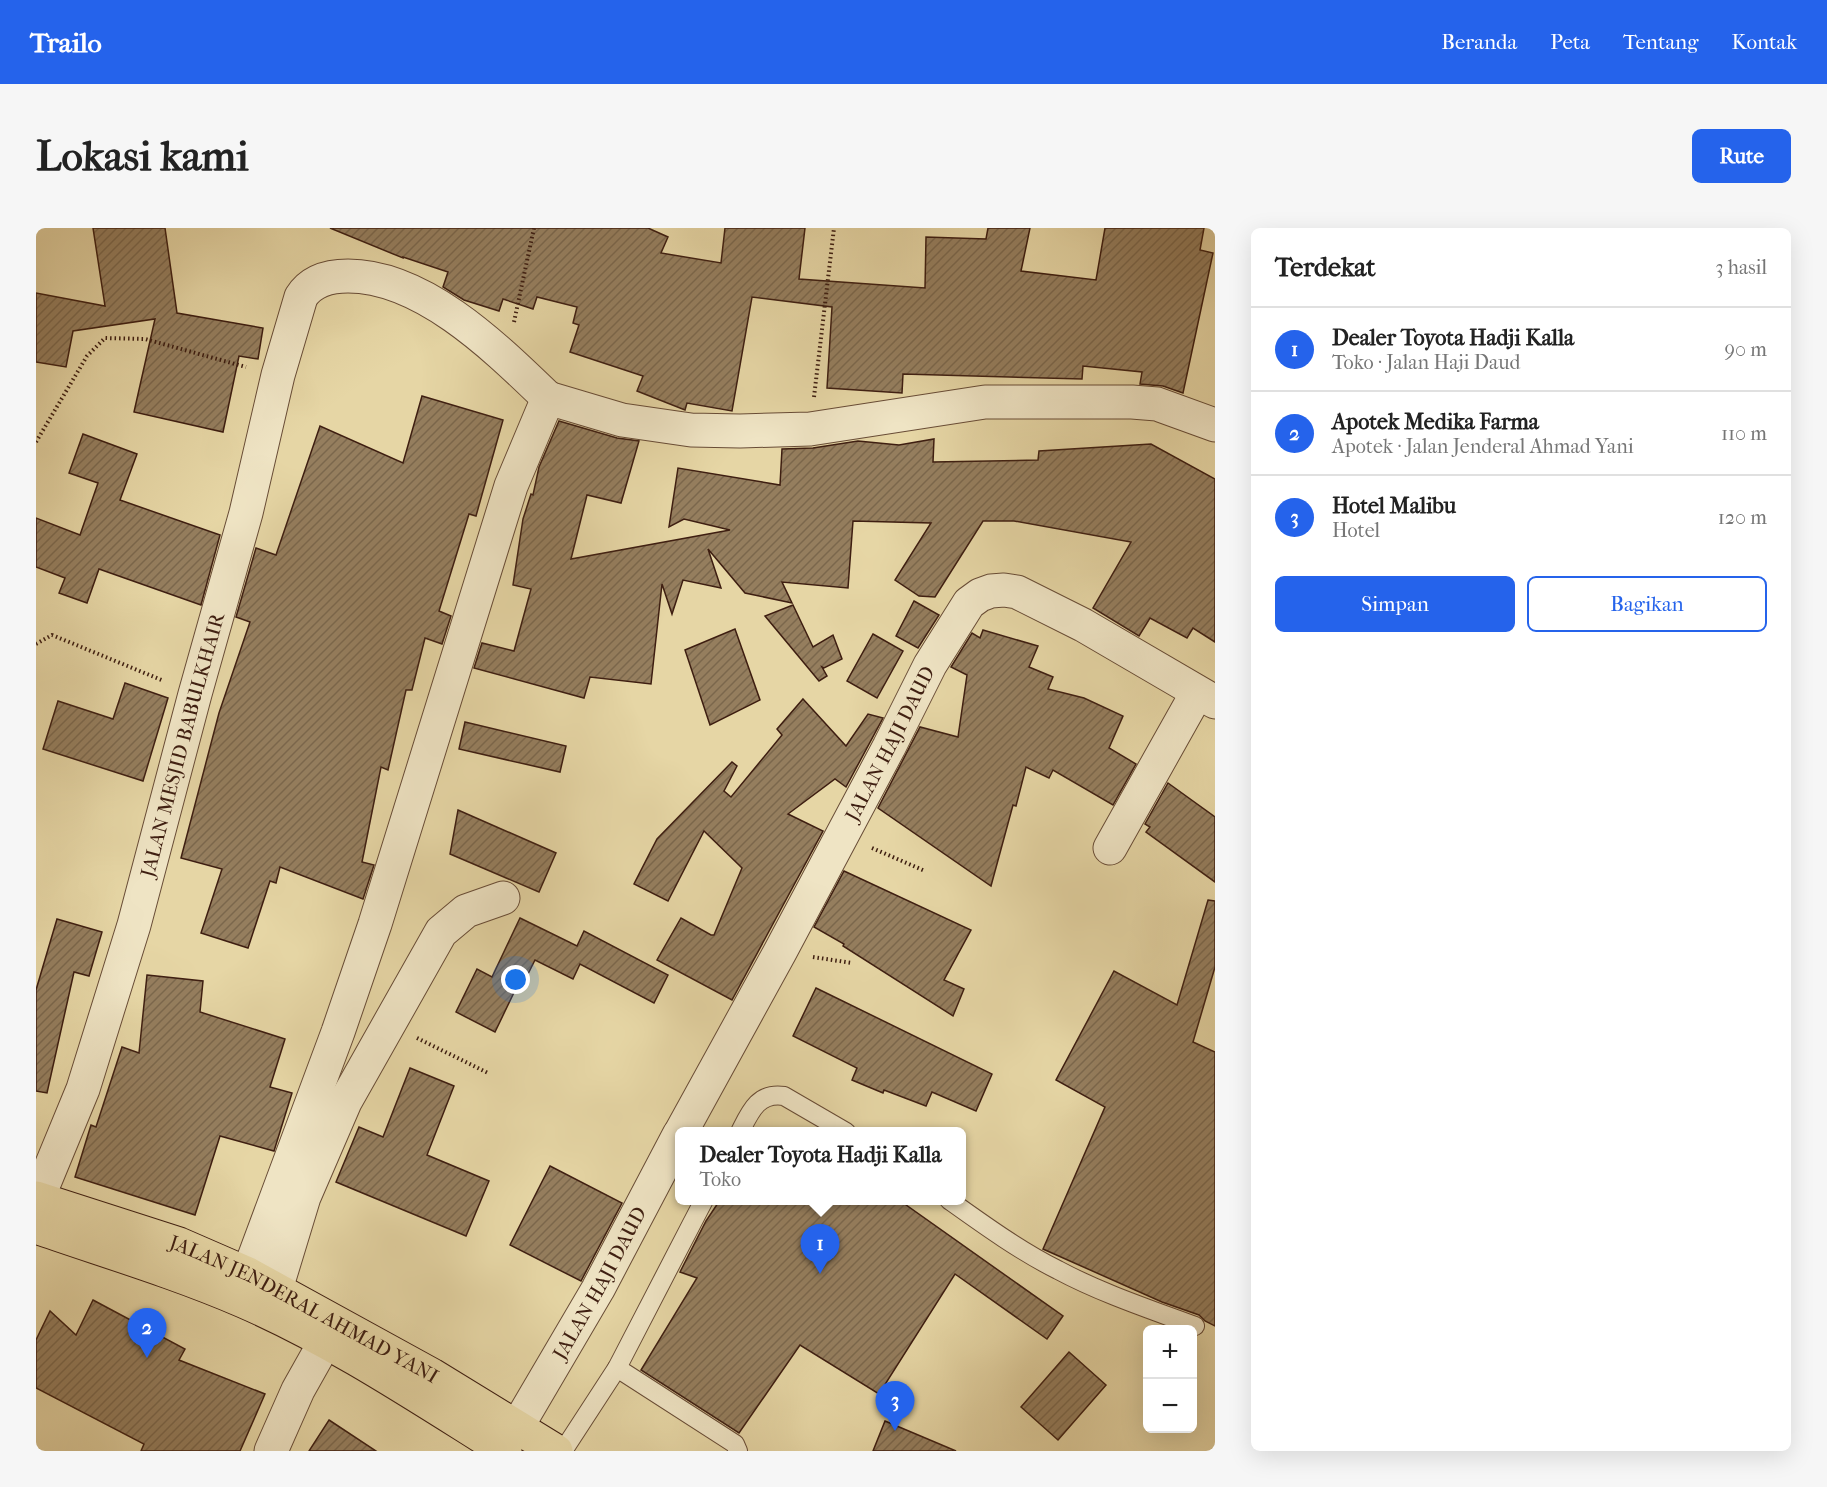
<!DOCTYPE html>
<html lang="id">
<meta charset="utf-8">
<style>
:root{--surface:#fff;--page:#f6f6f6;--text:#222;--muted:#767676;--line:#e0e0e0;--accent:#2563eb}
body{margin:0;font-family:"IM FELL French Canon",serif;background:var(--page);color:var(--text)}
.controls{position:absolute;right:18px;bottom:18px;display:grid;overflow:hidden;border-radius:9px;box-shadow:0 6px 24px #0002}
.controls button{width:54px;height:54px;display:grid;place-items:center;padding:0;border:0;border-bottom:2px solid var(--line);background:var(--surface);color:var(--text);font:30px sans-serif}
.you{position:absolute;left:480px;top:752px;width:21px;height:21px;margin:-15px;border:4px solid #fff;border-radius:50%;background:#1a73e8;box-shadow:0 0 0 9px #1a73e833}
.badge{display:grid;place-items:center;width:39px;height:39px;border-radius:50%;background:var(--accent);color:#fff;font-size:20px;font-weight:700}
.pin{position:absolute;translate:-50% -50px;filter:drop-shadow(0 2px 3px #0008)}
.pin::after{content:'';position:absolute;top:32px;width:21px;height:18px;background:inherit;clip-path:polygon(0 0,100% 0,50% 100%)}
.popup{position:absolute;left:639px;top:899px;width:291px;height:78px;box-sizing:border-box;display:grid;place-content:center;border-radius:9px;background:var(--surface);filter:drop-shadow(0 2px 4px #0005);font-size:20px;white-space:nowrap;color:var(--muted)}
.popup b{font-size:22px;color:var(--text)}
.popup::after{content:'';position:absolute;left:50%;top:100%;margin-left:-12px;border:12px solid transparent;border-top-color:var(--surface)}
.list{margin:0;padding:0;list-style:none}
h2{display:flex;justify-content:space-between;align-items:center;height:78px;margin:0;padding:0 24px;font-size:26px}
h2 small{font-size:20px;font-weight:400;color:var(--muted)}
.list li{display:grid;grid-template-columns:39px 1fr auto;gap:18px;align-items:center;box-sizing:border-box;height:84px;padding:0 24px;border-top:2px solid var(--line)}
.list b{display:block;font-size:22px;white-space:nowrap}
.list p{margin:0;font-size:20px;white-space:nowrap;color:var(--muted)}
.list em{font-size:20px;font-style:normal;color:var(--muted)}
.actions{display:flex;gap:12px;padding:18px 24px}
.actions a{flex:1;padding:14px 0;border:2px solid var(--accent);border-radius:9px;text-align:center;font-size:21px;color:var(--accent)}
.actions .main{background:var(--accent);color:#fff}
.map{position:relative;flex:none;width:1179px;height:1223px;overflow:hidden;border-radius:9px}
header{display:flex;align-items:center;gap:36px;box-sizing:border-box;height:84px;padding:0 30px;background:var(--accent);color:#fff}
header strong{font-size:28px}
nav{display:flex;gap:33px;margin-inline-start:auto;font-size:21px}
.intro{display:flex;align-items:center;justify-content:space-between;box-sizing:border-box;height:144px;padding:0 36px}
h1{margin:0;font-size:42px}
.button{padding:15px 27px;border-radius:9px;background:var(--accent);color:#fff;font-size:21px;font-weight:700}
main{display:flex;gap:36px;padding:0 36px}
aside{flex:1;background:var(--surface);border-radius:9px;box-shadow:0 6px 24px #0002}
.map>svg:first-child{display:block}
.building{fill:url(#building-hatch);stroke:#3e1e11;stroke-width:1.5}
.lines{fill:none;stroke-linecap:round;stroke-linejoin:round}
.service-casing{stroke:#684c36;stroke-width:20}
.minor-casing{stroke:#684c36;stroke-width:35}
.trunk-casing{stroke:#3e1e11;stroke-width:35}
.path{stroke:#3e1e11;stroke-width:4;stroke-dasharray:1.5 3;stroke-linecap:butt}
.service{stroke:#efe4c4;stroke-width:18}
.minor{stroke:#efe4c4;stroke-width:33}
.trunk{stroke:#e6d6a5;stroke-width:33}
.labels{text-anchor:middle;stroke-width:5;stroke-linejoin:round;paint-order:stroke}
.street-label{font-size:20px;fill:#3e1e11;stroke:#efe4c4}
</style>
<header>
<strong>Trailo</strong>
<nav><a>Beranda</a><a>Peta</a><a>Tentang</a><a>Kontak</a></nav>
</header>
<div class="intro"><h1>Lokasi kami</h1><a class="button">Rute</a></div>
<main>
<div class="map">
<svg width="1179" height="1223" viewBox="0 0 1179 1223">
<defs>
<pattern id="building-hatch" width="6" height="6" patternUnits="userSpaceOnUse" patternTransform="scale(1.5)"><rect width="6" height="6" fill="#957e5e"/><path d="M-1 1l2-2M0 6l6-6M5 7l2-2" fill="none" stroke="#7b674c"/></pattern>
</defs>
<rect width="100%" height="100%" fill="#e6d6a5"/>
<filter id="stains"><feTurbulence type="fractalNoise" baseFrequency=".00333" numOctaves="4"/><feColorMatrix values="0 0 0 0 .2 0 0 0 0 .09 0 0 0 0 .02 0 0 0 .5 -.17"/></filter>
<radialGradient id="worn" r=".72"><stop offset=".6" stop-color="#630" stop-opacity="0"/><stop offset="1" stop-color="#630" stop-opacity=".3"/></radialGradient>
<g class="building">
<path d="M57 0H129L141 85 227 100 222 131 203 128 187 204 98 184 119 91 37 103 30 139 0 134V65L69 78Z"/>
<path d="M294 0H612L632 9 625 25 685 35 689 0H769L763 51 889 60 890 9 950 11 952 0H994L985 43 1060 52 1069 0H1168L1164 22 1177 25 1147 165 1127 158 1104 156 1106 144 1047 138 1046 151 867 146 866 165 791 160 796 79 716 69 696 183 651 175 649 182 601 163 607 148 534 124 543 97 537 95 541 79 501 69 497 81 467 71 463 83 428 72 407 59 412 44 367 29V30Z"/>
<path d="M386 168 467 192 440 288 433 286 403 383 415 388 406 416 389 410 376 462H370L352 542 345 539 326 634 338 637 327 671 244 639 240 655 234 653 212 720 165 705 186 641 145 630 183 485 214 394 200 389 220 320 240 327 284 198 367 235Z"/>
<path d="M523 193 581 210 603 213 585 275 551 267 535 331 694 302 648 291 633 299 642 240 744 257 746 221 777 220 822 213 863 217 898 211 897 234 1002 232 1003 223 1115 216 1179 251V414L1157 400 1151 410 1114 390 1103 408 1057 380 1095 314 978 293H947L899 369 883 368 859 352 895 295 817 293 812 360 746 354 756 375 709 365 672 321 685 360 647 352 636 386 626 356 615 456 554 449 548 470 438 440 446 415 478 423 495 361 477 357 487 291 495 266 497 267 503 239Z"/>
<path d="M47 206 101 226 84 272 184 307 165 377 63 341 51 375 23 365 29 350 0 339V290L44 307 62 255 33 245Z"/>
<path d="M878 373 903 387 882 420 860 408Z"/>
<path d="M757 377 777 419 797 407 806 431 788 440 786 439 791 448 783 453 729 388Z"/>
<path d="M699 401 724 472 674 497 649 422Z"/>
<path d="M947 402 1002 418 993 439 1017 449 1012 461 1048 470 1087 488 1073 520 1100 536 1077 577 1017 542 1013 550 990 539 980 578 977 577 955 658 842 580 884 499 922 509 931 447 915 439 936 405 944 410Z"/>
<path d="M837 406 867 423 841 470 811 453Z"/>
<path d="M89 455 132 470 107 553 7 521 22 473 77 491Z"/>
<path d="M767 471 810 518 832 486 847 490 810 559 799 551 752 586 787 603 696 772 621 732 645 690 675 707H678L706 640 668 603 632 673 598 656 621 611 696 534 701 538 688 563 695 569 746 507 741 501Z"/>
<path d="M429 494 530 518 524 544 423 521Z"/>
<path d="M1132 555 1179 589V654L1110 604 1114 599 1109 596Z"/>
<path d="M422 582 520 625 503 664 414 626Z"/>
<path d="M808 643 935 702 908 752 928 761 917 788 807 718 808 716 778 699Z"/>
<path d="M1172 672 1179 673V739L1157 814 1179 824V1098L1169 1093 1163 1087 1126 1074 1007 1021 1069 879 1020 852 1078 743 1141 777Z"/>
<path d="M484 690 541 718 548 703 632 747 618 775 544 736 537 751 499 732 489 752 485 750 459 804 420 784 441 741 456 749Z"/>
<path d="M21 691 66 704 53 748 38 744 11 865 0 863V762Z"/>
<path d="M111 747 167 753 164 784 249 811 234 859 256 865 238 923 184 908 159 987 39 949 55 897 60 899 86 819 103 825Z"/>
<path d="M780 760 956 846 940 883 896 864 890 878 848 862 847 865 816 852 821 840 757 808Z"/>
<path d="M374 840 418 858 391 927 453 953 430 1008 300 954 323 899 347 909Z"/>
<path d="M514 938 586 975 545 1053 474 1017Z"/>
<path d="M684 972H863L1027 1088 1011 1111 919 1046 843 1166 764 1117 703 1205 605 1142 661 1050 644 1044 670 993Z"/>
<path d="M57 1072 149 1121 143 1132 229 1166 204 1223H105L108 1216 0 1160V1112L14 1083 40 1107Z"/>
<path d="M1033 1124 1070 1157 1022 1212 985 1179Z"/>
<path d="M293 1192 340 1223H273Z"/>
<path d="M849 1193 920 1223H837Z"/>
</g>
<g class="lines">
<g class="service-casing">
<g id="service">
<path d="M704 904C714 884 722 864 748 868L810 904"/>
<path d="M913 972C948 997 984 1023 1022 1042 1065 1065 1113 1081 1159 1098"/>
<path d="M581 1140 699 1216 702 1223"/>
<path d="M527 1223 581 1140 668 972"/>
</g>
</g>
<g class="minor-casing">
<g id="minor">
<path d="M1074 620 1161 465"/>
<path id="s1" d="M645 904 744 724 853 519 894 437 933 375 944 367 955 363 968 362 981 364 1047 397 1179 474"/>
<path id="s2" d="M2 970 47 861 98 697 159 466 210 285 242 147 265 69C275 53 293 48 312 48 388 48 461 121 512 170"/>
<path d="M212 1046 302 804 339 696 475 258 512 170 586 192 655 202 704 203 774 201 949 174H1096L1121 176 1179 197"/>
<path d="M240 1061 268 969 309 874 405 704 430 683 467 670"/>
<path id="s3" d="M481 1199 562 1061 643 907"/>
<path d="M235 1223 262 1162 289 1114"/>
</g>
</g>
<g class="trunk-casing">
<g id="trunk">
<path id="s4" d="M0 970 143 1016 212 1046 396 1147 520 1223"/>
<path d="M0 999C69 1023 140 1044 207 1073 299 1113 384 1170 469 1223"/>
</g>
</g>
<g class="path">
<path d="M478 94 498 0"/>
<path d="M778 169 798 0"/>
<path d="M0 214 51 128 69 110 109 111 210 139"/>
<path d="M0 416 16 407 128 453"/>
<path d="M836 620 889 643"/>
<path d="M777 729 816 735"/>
<path d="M381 810 452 845"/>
</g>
<use href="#service" class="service"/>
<use href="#minor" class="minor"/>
<use href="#trunk" class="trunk"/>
</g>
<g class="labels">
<g class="street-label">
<text dy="7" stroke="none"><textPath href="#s1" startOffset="441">JALAN HAJI DAUD</textPath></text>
<text dy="7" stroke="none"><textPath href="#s2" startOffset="476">JALAN MESJID BABULKHAIR</textPath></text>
<text dy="7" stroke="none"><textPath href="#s3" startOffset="166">JALAN HAJI DAUD</textPath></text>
<text dy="7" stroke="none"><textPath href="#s4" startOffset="291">JALAN JENDERAL AHMAD YANI</textPath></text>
</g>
</g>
<rect width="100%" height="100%" filter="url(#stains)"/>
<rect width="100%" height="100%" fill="url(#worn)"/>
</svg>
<div class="controls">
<button>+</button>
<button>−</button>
</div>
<div class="you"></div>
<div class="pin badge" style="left:784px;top:1046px">1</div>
<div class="popup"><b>Dealer Toyota Hadji Kalla</b>Toko</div>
<div class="pin badge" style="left:111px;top:1130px">2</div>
<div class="pin badge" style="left:859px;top:1203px">3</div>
</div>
<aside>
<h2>Terdekat<small>3 hasil</small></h2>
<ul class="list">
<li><span class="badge">1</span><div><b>Dealer Toyota Hadji Kalla</b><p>Toko · Jalan Haji Daud</p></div><em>90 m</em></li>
<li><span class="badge">2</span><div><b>Apotek Medika Farma</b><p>Apotek · Jalan Jenderal Ahmad Yani</p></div><em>110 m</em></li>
<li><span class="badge">3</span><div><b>Hotel Malibu</b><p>Hotel</p></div><em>120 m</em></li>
</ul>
<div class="actions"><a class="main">Simpan</a><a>Bagikan</a></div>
</aside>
</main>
